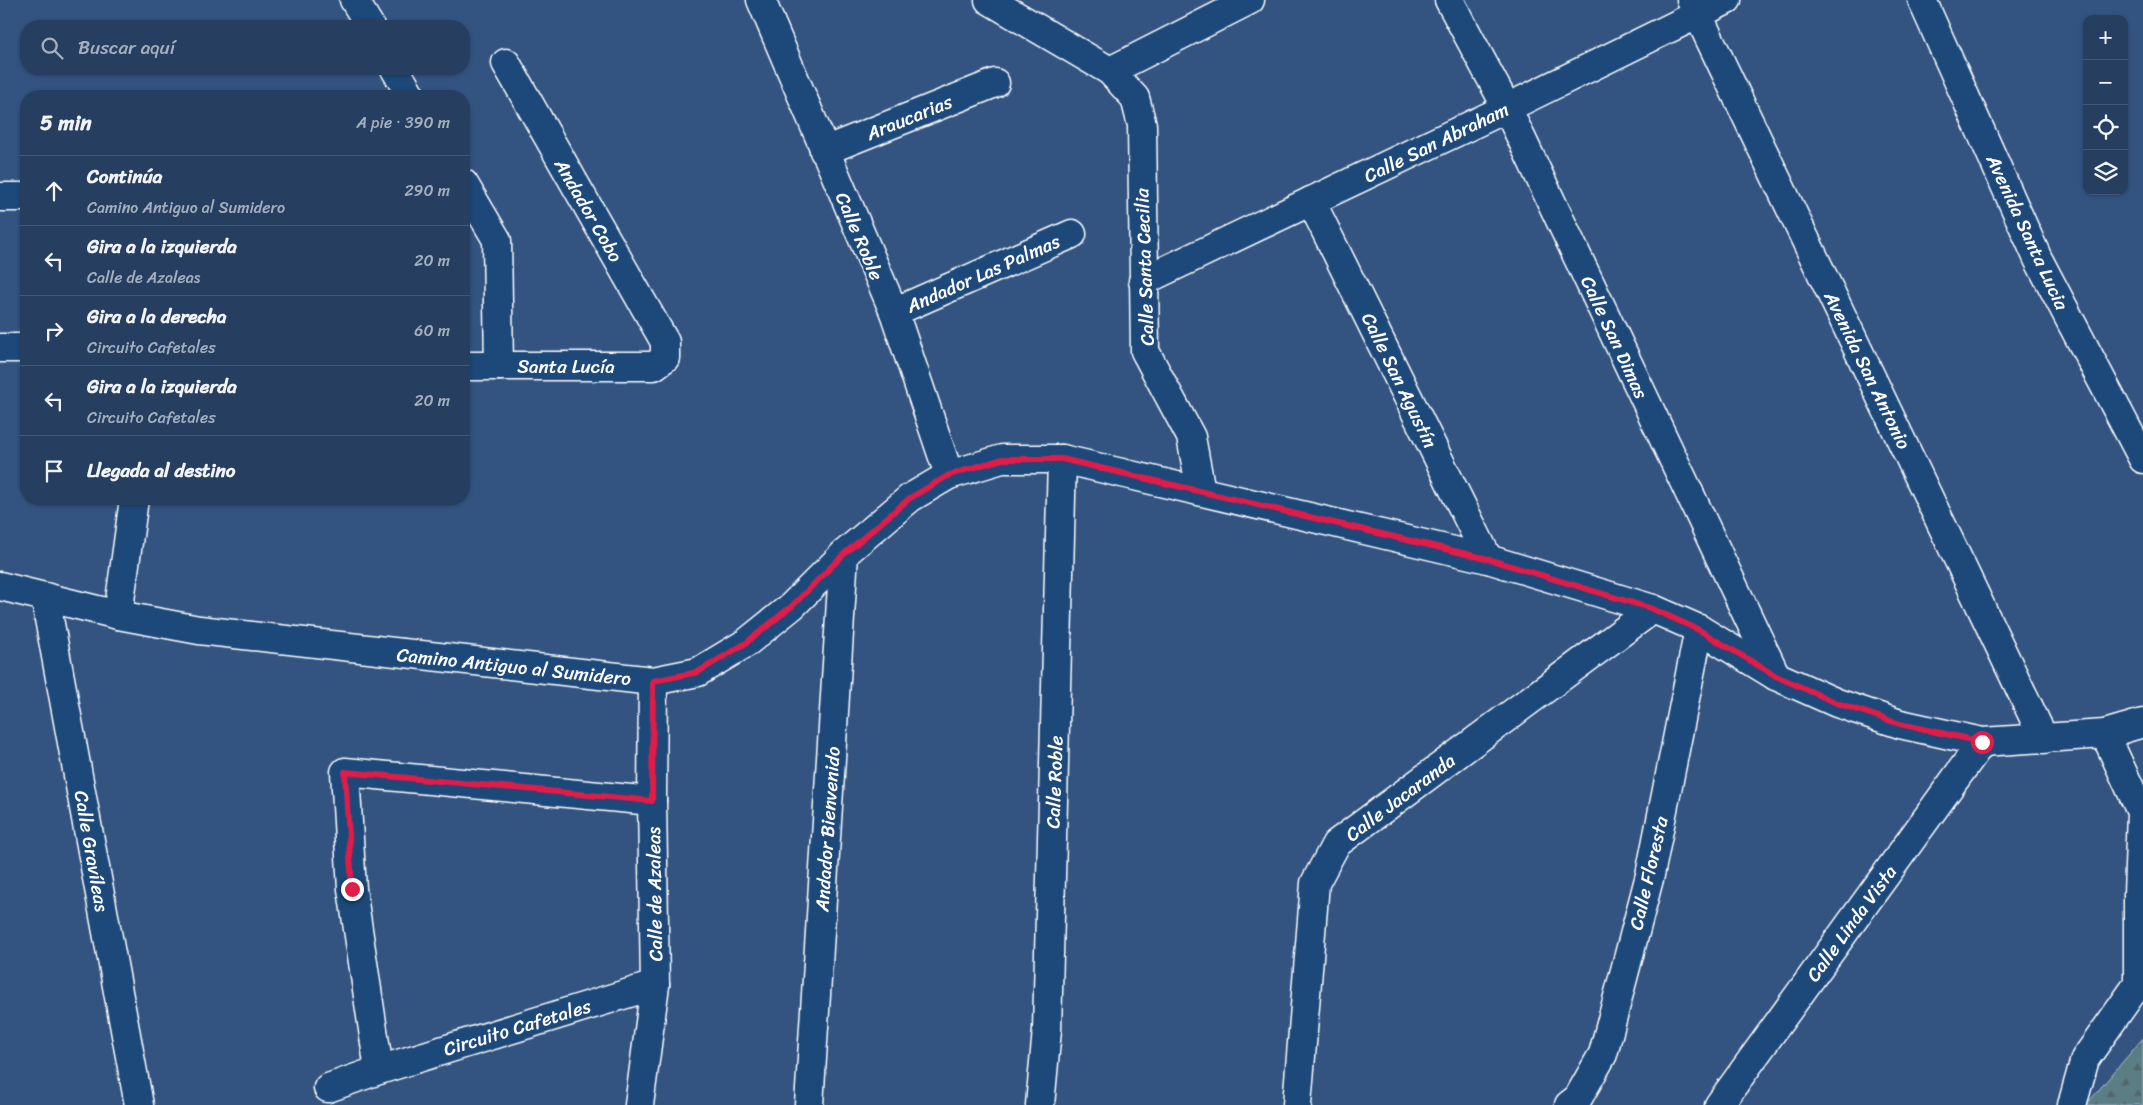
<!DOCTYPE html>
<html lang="es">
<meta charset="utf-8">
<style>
:root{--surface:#263f61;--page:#2e4667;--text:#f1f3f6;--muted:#a4afbd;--line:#425876}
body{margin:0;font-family:Sriracha,sans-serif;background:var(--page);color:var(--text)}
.controls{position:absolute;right:15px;top:15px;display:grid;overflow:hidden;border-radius:10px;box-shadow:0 1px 4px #0004}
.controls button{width:45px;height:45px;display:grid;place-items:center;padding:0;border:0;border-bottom:1px solid var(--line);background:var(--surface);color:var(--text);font:25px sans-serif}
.stop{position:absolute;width:15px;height:15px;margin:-11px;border:4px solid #e11d48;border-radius:50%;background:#fff}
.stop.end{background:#e11d48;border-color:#fff;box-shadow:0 1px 5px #0008}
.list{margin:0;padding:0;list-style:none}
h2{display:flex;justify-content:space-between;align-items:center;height:65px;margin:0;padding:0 20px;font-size:21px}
h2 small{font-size:16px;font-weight:400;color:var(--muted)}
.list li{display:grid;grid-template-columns:32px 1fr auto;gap:15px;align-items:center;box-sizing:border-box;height:70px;padding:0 20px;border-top:1px solid var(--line)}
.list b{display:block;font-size:19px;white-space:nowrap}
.list p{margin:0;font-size:16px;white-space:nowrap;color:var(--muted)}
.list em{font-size:16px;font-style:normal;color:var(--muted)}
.icon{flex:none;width:28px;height:28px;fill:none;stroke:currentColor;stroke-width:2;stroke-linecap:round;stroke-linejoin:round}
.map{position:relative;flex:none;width:2143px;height:1105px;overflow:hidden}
.search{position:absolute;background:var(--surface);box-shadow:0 1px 4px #0004;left:20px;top:20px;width:450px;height:55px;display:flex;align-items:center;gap:12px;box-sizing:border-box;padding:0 18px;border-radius:20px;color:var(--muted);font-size:19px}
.panel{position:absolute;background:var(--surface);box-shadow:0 1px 4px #0004;left:20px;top:90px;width:450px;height:415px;border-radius:20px}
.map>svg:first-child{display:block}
.forest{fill:url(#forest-firs);stroke:#acbec2}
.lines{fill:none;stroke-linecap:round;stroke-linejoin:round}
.street-casing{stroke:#fff;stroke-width:31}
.street{stroke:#1f4a7a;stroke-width:28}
.route{stroke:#e11d48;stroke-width:6}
.labels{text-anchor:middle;stroke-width:4.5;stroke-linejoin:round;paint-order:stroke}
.street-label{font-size:19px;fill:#fff;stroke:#1f4a7a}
</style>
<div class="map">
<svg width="2143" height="1105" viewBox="0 0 2143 1105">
<defs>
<pattern id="forest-firs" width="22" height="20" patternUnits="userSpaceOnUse" patternTransform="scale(1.25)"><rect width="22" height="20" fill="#5a7e84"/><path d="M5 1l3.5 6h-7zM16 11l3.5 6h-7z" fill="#536568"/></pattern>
</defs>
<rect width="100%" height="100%" fill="#335481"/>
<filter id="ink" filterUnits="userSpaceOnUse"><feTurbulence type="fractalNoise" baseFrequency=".02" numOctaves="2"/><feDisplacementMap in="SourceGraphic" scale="10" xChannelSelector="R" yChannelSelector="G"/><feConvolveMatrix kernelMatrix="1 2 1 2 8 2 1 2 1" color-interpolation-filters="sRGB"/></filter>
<g filter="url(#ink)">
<path class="forest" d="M2143 1038V1105H2086Z"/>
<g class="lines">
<g class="street-casing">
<g id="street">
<path d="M354 0 370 26"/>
<path d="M761 0 894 312 949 475"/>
<path d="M989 0 1110 71 1135 98 1142 125 1145 351 1191 437 1201 491"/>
<path d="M1449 0 1507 108 1776 676"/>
<path d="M1691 0 2044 739"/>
<path d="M1922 0 2038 259 2143 459"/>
<path d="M395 69 411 96"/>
<path d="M1110 71 1250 0"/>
<path d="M824 151 995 83"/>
<path d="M464 184 497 240 499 366"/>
<path d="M0 197H26"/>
<path d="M1311 201 1488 559"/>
<path d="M1143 281 1507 108 1727 0"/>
<path d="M894 312 1072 234"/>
<path d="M0 348H26"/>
<path d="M464 366H654L665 358V342L506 63"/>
<path d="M0 586 118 615 199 630 653 681 698 672 746 643 792 606 844 554 910 498 949 475 1002 459H1062L1488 559 1653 609 1699 629 1776 676 1837 703 1900 724 1982 742 2105 734 2143 723"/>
<path d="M45 597 139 1105"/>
<path d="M118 615 134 499"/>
<path d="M379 1070 352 889 345 772 652 801"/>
<path d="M328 1088 379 1070 655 985"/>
<path d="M639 1105 655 985 652 801 653 681"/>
<path d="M809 1105 844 554"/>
<path d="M1040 1105 1047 1030 1062 459"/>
<path d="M1297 1105 1315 883 1336 844 1653 609"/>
<path d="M1569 1105 1578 1098 1603 1054 1650 875 1699 629"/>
<path d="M1719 1105 1982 742"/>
<path d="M2072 1105 2085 1059 2138 984V894L2141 812 2105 734"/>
</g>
</g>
<use href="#street" class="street"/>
</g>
</g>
<g class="lines" filter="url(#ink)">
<path class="route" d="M352 889 345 772 652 801 653 681 698 672 746 643 792 606 844 554 910 498 949 475 1002 459H1062L1488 559 1653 609 1699 630 1776 676 1837 703 1900 724 1982 742"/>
</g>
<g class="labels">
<g class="street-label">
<text transform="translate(909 117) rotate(-22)" y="7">Araucarias</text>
<text transform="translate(1436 142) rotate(-26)" y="7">Calle San Abraham</text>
<text transform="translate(589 210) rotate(60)" y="7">Andador Cobo</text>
<text transform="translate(2028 232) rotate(65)" y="7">Avenida Santa Lucia</text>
<text transform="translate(860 236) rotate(67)" y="7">Calle Roble</text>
<text transform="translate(1144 267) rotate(-92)" y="7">Calle Santa Cecilia</text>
<text transform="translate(983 273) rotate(-24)" y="7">Andador Las Palmas</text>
<text transform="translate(1615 337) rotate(65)" y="7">Calle San Dimas</text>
<text x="566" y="373">Santa Lucía</text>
<text transform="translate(1868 370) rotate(64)" y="7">Avenida San Antonio</text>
<text transform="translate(1400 380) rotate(64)" y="7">Calle San Agustín</text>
<text transform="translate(514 666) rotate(6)" y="7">Camino Antiguo al Sumidero</text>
<text transform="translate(1054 782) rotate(-88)" y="7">Calle Roble</text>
<text transform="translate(1400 797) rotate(-37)" y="7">Calle Jacaranda</text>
<text transform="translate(827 829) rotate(-86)" y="7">Andador Bienvenido</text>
<text transform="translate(92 851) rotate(80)" y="7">Calle Gravíleas</text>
<text transform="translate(1648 873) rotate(-77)" y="7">Calle Floresta</text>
<text transform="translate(654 894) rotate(-91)" y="7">Calle de Azaleas</text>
<text transform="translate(1851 923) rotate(-54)" y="7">Calle Linda Vista</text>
<text transform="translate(517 1027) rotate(-17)" y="7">Circuito Cafetales</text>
</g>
</g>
</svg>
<div class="controls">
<button>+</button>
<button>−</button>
<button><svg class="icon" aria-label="locate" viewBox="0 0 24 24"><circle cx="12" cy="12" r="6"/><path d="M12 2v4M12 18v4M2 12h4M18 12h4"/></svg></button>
<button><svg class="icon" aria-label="layers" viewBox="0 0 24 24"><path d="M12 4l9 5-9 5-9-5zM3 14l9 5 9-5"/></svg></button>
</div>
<div class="stop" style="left:1982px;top:742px"></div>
<div class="stop end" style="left:352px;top:889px"></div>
<div class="search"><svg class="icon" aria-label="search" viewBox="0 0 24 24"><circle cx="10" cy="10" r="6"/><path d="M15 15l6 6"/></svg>Buscar aquí</div>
<section class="panel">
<h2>5 min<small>A pie · 390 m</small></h2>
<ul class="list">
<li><svg class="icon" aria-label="ahead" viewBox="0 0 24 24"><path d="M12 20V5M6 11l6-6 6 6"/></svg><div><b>Continúa</b><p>Camino Antiguo al Sumidero</p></div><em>290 m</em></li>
<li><svg class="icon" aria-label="left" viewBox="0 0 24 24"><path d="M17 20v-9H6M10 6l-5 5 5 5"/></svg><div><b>Gira a la izquierda</b><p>Calle de Azaleas</p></div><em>20 m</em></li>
<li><svg class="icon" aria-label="right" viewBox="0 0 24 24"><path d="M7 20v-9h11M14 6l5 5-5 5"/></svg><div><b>Gira a la derecha</b><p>Circuito Cafetales</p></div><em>60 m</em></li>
<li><svg class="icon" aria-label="left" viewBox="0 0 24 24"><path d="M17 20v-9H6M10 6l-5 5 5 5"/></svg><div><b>Gira a la izquierda</b><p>Circuito Cafetales</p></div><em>20 m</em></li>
<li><svg class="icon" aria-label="arrive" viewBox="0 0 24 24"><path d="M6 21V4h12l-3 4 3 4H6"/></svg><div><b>Llegada al destino</b></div></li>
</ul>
</section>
</div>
